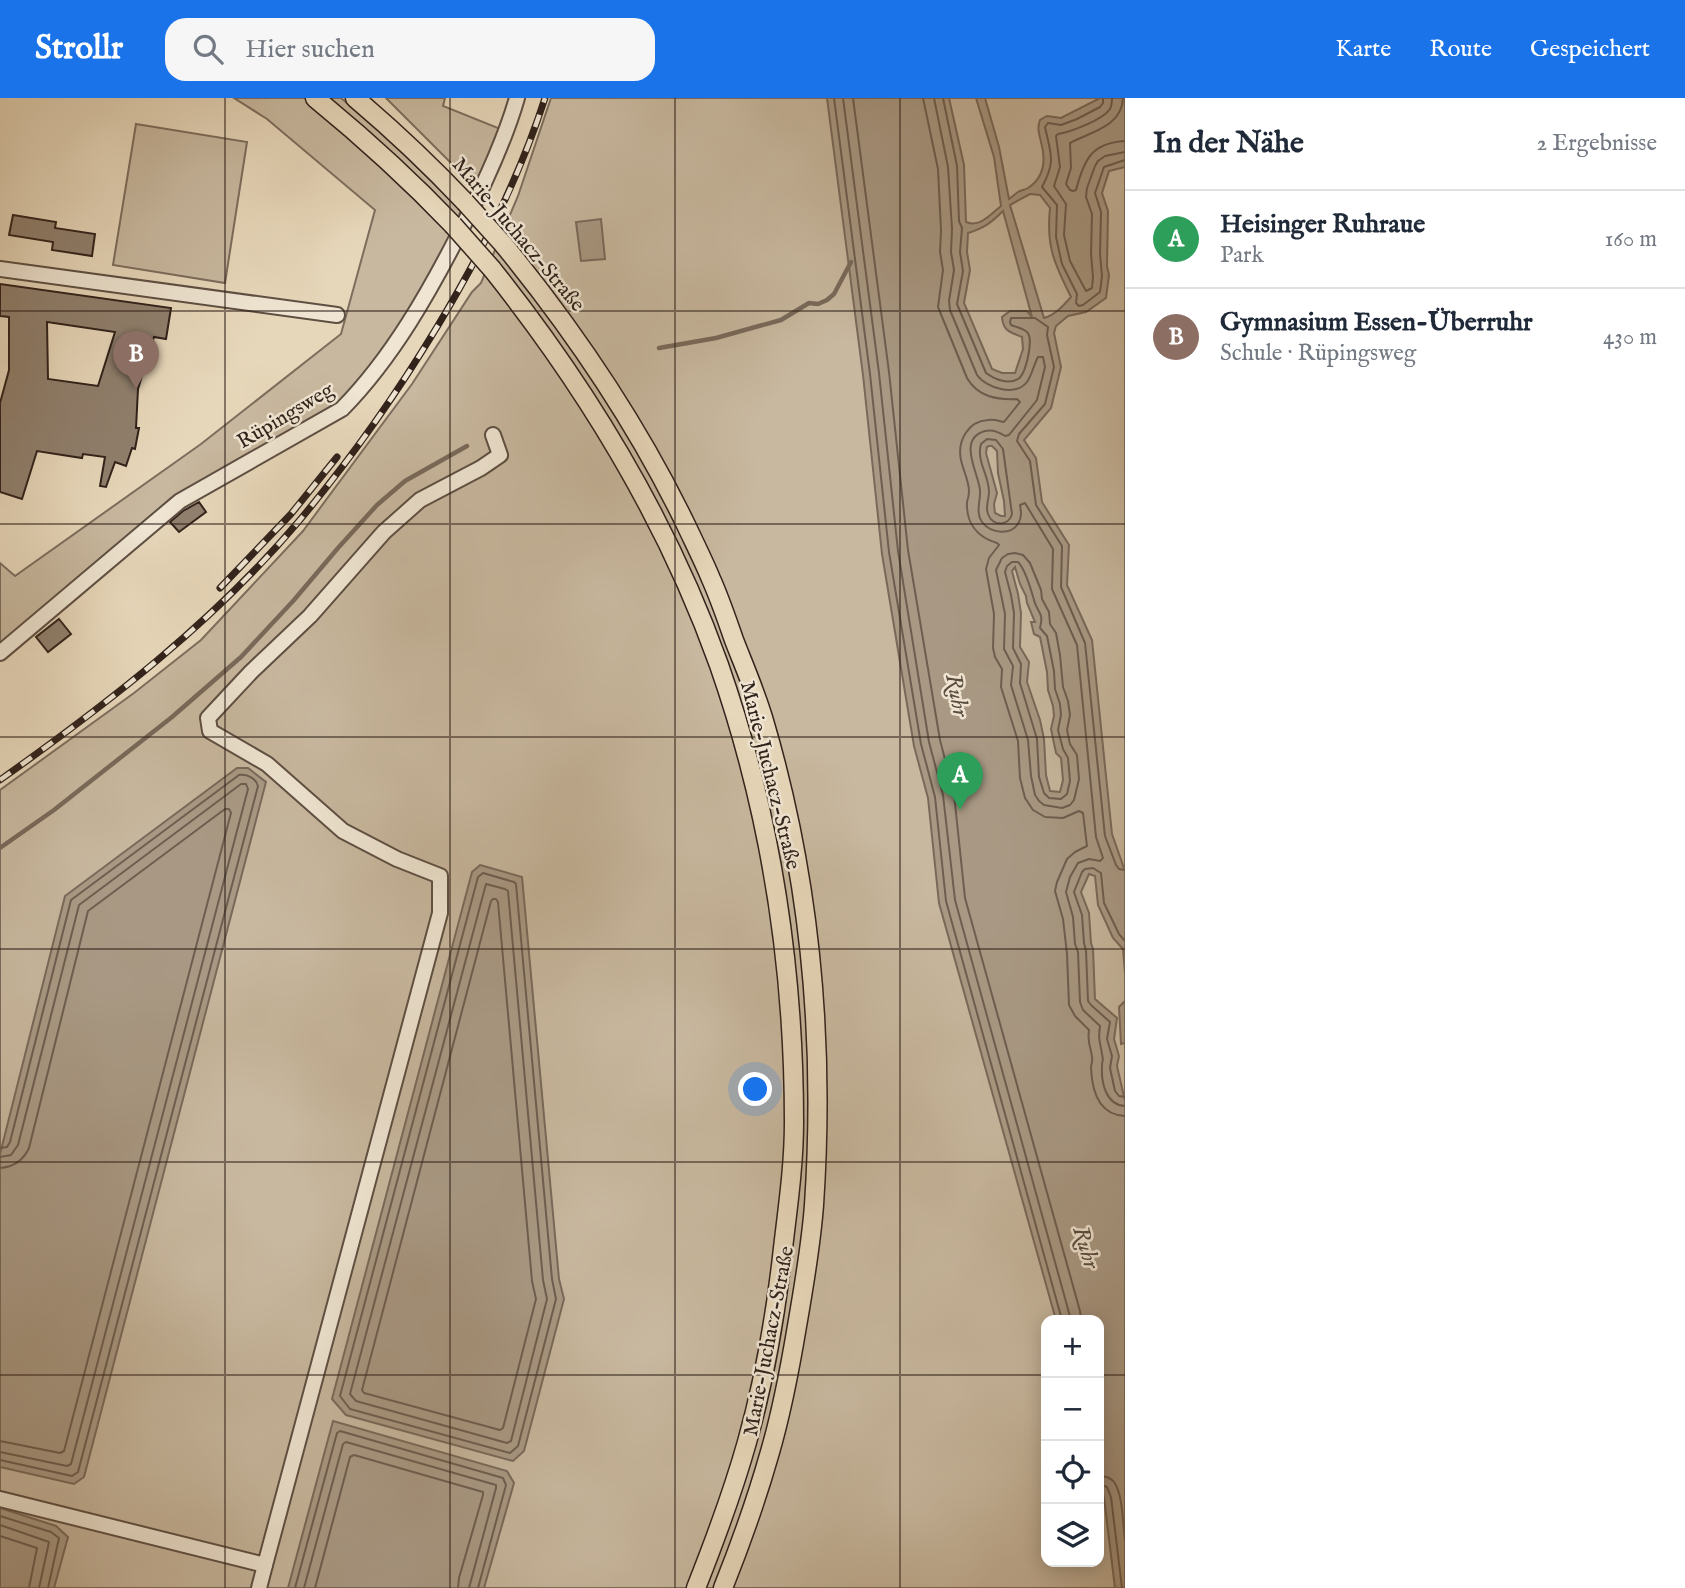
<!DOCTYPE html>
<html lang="de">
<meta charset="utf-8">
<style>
:root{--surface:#fff;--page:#f6f6f7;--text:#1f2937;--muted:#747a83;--line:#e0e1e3;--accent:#1a73e8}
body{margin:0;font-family:"IM FELL English",serif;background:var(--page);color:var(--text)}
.controls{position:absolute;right:21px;bottom:21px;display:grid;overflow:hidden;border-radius:14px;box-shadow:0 4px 18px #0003}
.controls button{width:63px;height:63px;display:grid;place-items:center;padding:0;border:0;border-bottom:2px solid var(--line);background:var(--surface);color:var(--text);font:35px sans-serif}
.you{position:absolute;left:756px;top:992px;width:24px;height:24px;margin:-18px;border:5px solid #fff;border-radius:50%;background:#1a73e8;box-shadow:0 0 0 10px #1a73e833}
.badge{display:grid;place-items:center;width:46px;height:46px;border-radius:50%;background:var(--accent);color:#fff;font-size:23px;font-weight:700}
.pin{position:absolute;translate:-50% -58px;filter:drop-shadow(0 2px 4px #0008)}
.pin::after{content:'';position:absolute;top:37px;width:24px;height:21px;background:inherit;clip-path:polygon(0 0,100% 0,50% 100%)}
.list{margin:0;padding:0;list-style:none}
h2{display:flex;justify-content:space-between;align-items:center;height:91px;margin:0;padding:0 28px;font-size:30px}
h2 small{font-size:23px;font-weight:400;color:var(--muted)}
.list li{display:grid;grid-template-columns:46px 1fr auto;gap:21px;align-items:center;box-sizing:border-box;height:98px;padding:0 28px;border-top:2px solid var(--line)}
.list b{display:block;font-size:26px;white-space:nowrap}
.list p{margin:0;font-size:23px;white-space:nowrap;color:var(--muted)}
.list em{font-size:23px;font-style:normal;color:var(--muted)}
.icon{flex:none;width:38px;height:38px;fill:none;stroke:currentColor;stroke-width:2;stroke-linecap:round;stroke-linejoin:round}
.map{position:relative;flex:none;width:1125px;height:1490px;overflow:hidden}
header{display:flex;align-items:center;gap:42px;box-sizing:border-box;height:98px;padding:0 35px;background:var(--accent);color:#fff}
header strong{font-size:33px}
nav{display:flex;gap:38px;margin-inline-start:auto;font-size:24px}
.search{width:490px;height:63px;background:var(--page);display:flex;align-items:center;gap:18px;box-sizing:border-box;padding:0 24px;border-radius:21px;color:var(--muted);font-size:26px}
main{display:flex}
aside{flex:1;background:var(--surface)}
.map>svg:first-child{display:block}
.green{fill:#c8b89f;stroke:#7c6d5d;stroke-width:2;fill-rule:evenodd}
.water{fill:#a99984;stroke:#79695a;stroke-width:2;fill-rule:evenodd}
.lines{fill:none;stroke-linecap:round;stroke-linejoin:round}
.shore{stroke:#6d5e50;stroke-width:2}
.stream{stroke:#79695a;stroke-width:4.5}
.building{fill:#90806e;stroke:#31221b;stroke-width:2;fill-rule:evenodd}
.minor-casing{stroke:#5e4f43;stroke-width:18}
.major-casing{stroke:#31221b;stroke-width:21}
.minor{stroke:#efe5d2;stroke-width:14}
.major{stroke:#e7d7ba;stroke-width:18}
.rail-casing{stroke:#31221b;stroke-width:7}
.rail{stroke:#efe5d2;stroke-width:4.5;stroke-dasharray:13;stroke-linecap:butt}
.major-bridge-casing{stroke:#31221b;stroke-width:21;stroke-linecap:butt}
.major-bridge{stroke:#e7d7ba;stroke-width:18}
.grid{fill:none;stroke:#31221b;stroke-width:2;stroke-opacity:0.55}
.labels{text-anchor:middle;stroke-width:5;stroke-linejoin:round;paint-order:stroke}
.street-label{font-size:21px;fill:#31221b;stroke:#efe5d2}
.water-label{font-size:23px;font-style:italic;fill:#5b4c40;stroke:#efe5d2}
</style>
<header>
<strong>Strollr</strong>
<div class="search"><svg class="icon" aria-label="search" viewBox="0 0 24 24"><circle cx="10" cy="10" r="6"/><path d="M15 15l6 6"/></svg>Hier suchen</div>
<nav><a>Karte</a><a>Route</a><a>Gespeichert</a></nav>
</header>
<main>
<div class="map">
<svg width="1125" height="1490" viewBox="0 0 1125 1490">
<rect width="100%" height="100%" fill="#e7d7ba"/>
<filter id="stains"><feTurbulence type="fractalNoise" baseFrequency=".00286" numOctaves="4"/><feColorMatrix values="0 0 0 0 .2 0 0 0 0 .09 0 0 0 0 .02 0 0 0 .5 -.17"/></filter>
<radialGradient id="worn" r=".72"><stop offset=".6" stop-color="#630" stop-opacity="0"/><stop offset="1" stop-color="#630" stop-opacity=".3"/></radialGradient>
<g class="green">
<path d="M234 0H310L370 49 455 140 373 273 340 308 197 389 0 548V465L15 478 201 346 341 236 375 112 267 21Z"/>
<path d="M329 0H341L378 31 461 111 458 121 375 39Z"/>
<path d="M386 0H445L443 8 503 32 477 91Z"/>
<path d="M551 0H1125V1490H0V692L134 595 201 542 303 433 412 286 472 194 481 185 518 98ZM1046 1222H1099V1464H1046Z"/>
<path d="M136 26 247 44 225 185 113 167Z"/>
</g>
<g class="water">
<path d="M827 0H949L964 67 966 124C980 130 991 116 1001 108L994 59 976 0H985L999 49 1009 101C1012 99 1015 96 1018 94 1021 92 1025 92 1028 90 1045 79 1046 62 1041 44 1039 35 1037 30 1040 22L1047 18 1061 20 1100 0H1125V69L1109 73 1102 95 1108 113 1107 168 1109 177 1106 200 1086 214 1068 218 1056 228 1054 235 1061 269 1051 310 1024 342 1036 360 1042 404 1069 447 1067 487 1092 542 1112 736 1125 773V876L1123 851 1113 840 1098 807 1095 778 1089 776 1081 794 1089 815 1091 845 1093 851 1095 901 1117 920 1114 941 1119 958 1117 968 1125 1003V1490H1115L1104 1400 1099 1382V1222H1056L939 805 928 700 914 648 882 456 863 277ZM1030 96 1040 97 1050 110C1046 148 1054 165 1071 199 1063 208 1055 217 1044 220L1010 107ZM1003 113 1032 219 1027 213H1010L1002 219C1003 233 1010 234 1022 239L1023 251 1015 275H1002L992 271 964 205 970 172 967 154 968 135C984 130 991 125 1003 113ZM989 348H992L997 353 998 375 1004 403 1005 418H1001L995 415 994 406 997 395 986 355 987 349ZM1015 469 1020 486 1026 498 1027 505 1035 524H1031L1034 536 1040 539 1047 574 1048 592 1053 608 1054 618 1051 631 1056 655 1061 660 1063 682 1060 694 1050 693 1046 677 1044 641 1040 622 1027 584 1029 564 1020 549 1021 515 1018 496 1012 473Z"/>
<path d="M601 121 605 161 581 163 576 124Z"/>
<path d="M237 670H248L266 684 84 1379 74 1386 0 1369V1056L65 798Z"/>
<path d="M480 767 522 779 559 1181 564 1201 524 1353 513 1363 346 1317 332 1301 472 774Z"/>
<path d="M1125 903V945L1121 946 1119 909Z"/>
<path d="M333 1323 507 1373 514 1385 484 1490H288Z"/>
<path d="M0 1410 56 1428 68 1439 54 1490H0Z"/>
</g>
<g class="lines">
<g class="shore">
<path d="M834 0 870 276 889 454 921 646 935 699 946 803 1062 1222"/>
<path d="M843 0 879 275 898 453 929 644 943 697 955 802 1071 1222"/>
<path d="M853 0 889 274 908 452 940 642 954 696 965 800 1080 1213 1081 1222"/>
<path d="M923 0 938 71 941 132 940 154 943 172 938 209 967 280C978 299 997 302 1017 301L1020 304 1004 324C999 323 994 321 988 322 968 323 957 343 961 362 963 372 969 383 969 393 969 397 968 401 967 404 966 425 977 439 997 445L999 447 989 460 986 471 994 516 993 550 995 559 1002 571 1001 589 1018 643 1020 680 1025 700 1033 712 1045 719 1063 720 1079 713 1083 715 1087 748 1075 754 1067 761 1057 784 1055 793 1063 821 1067 856 1069 907 1075 918 1089 932C1087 945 1091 949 1092 959 1093 963 1091 966 1091 970 1092 993 1099 1017 1125 1018"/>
<path d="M934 0 948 69 952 131 951 154 954 172 949 203 950 212 977 277C986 290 1015 299 1027 284 1032 277 1034 266 1038 259H1043L1045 269 1037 302 1009 337 1005 338C999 334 993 331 985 333 957 341 978 374 980 392 981 402 975 414 982 424 991 436 1012 438 1019 424 1022 418 1021 413 1020 407L1025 405 1053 451 1052 491 1077 547 1096 739 1103 760 1100 763 1089 761 1078 765 1070 779 1066 794 1073 819 1075 846 1078 854 1080 904 1083 912 1100 928C1098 942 1100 943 1102 956 1104 964 1102 960 1102 968 1101 985 1106 1007 1125 1008"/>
<path d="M943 0 957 68 959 123 962 130 960 154 963 173 957 206 986 275C994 281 1008 287 1018 281 1026 276 1034 241 1027 234 1023 230 1016 229 1011 227L1010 224 1011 220H1035L1048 229 1047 237 1054 269 1045 306 1019 336 1017 343 1030 363 1036 407 1062 448 1061 489 1085 545 1105 738 1116 767 1119 771 1125 772"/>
<path d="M1103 0V5L1100 9 1077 21 1061 27 1048 25 1045 29C1051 57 1056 63 1042 89L1057 107 1056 139 1062 166 1077 196 1076 205 1079 208 1083 207 1100 194 1102 178 1100 156 1101 114 1095 95 1104 69 1125 62"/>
<path d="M1112 0C1112 5 1112 7 1110 11 1103 22 1070 34 1058 36L1056 38 1060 69 1054 88 1066 106 1064 137 1070 163 1086 193 1092 190 1093 179 1091 156 1092 116 1086 99 1087 90 1095 68 1098 63 1105 58 1125 54"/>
<path d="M1123 0C1122 29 1090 34 1070 45L1071 70 1066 86 1070 92 1073 93 1076 92C1084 62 1091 45 1125 43"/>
<path d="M987 341 996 342 1003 351 1012 416C1009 428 993 429 988 416 985 408 989 402 989 394 989 377 976 363 981 346Z"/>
<path d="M1015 455 1023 457 1030 465 1041 492 1042 501 1049 514 1050 526 1056 535 1060 557 1063 589 1068 603 1070 617 1067 632 1070 646 1077 657 1079 681 1074 702 1070 707 1062 710 1044 707 1039 703 1035 697 1031 678 1028 642 1011 587 1013 568 1004 551 1005 516 996 472 1002 460 1008 456Z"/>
<path d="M1012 464H1018C1026 472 1031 492 1034 502 1035 508 1039 512 1041 518 1042 523 1041 525 1040 530L1047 538 1054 573 1055 591 1060 606 1061 617 1058 632 1063 651 1068 660 1070 683 1067 696 1061 701 1049 700 1044 695 1039 679 1037 641 1020 585 1021 566 1013 550 1014 515 1011 497 1005 474 1007 468Z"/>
<path d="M483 775 514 784 516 786 552 1181 556 1201 518 1348 510 1355 350 1311 340 1298 478 779Z"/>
<path d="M486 786 505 791 508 793 543 1182 547 1201 511 1343 507 1345 356 1303 350 1296Z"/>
<path d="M493 801H496L498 804 532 1183 536 1201 503 1330 500 1332 364 1295 362 1292 491 803Z"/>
<path d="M1125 843 1119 836 1104 805 1101 775 1093 770 1085 771 1082 774 1074 794 1082 817 1084 845 1086 853 1088 903 1091 907 1110 924 1107 941 1112 958 1110 970 1115 993 1119 998 1125 999"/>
<path d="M0 1050 7 1049 10 1044 71 802 239 677C247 676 256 680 258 688L78 1374 72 1378 0 1362"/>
<path d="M0 1059 11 1057 18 1047 79 807 241 686H246L248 691 71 1366 67 1368 0 1354"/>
<path d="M0 1070C14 1069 23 1063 29 1050L88 813 225 711H229L231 715 64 1353 60 1355 0 1343"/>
<path d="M1099 1378C1105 1378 1110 1379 1114 1384 1123 1396 1123 1428 1125 1443"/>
<path d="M1099 1386 1107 1389 1111 1399 1122 1490"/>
<path d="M0 1418 51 1434 59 1440 48 1490"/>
<path d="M0 1427 49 1444 39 1490"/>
<path d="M0 1438 37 1450 29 1490"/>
<path d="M295 1490 337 1335 340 1333 503 1380 506 1387 478 1490"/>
<path d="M304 1490 343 1346 346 1344 496 1387V1390L469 1490"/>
<path d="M315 1490 350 1359 354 1357 483 1394V1397L459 1480 458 1490"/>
</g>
<g class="stream">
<path d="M659 250 716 240 781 222 809 205 818 206 827 202 834 196 851 164"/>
<path d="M0 750 54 712 172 619 241 559 294 502 338 450 377 407 405 383 467 348"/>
</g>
</g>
<g class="building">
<path d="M13 117 56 124 55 130 95 136 92 158 52 152 53 144 9 137Z"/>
<path d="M0 186 171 210 166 241 154 239 138 291 136 330H139L135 351 132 350 126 368 115 364 106 389 100 388 105 359 83 356 82 360 37 353 22 401 0 394V305L9 272V219L0 218ZM47 224 115 234 98 288 48 281Z"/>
<path d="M199 404 206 414 179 434 170 424 183 413Z"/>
<path d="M59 521 71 536 48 554 36 539Z"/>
</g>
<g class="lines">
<g class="minor-casing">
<g id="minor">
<path d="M0 171 337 217"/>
<path d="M0 555 180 403 342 311C393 259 430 193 463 128 484 87 504 45 517 0"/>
<path d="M0 1401 265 1467 440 815V778L397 761 343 733 267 666 210 633 208 620 251 574 310 518 384 434 420 402 481 370 500 357 493 337"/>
<path d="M259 1490 265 1467"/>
</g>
</g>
<g class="major-casing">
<g id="major">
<path d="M315 0C364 40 410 82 453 127"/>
<path d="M355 0C394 33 430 67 465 104"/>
<path d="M503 146C575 234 638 327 687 429 695 446 704 464 711 481 720 501 727 522 734 542 744 568 756 595 764 623 810 779 825 944 814 1107 811 1147 804 1188 797 1228 790 1270 782 1313 770 1354 757 1400 741 1445 723 1490"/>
<path d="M492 171C586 289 668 424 719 567 770 713 794 868 794 1024 794 1066 788 1108 783 1150 776 1215 765 1280 747 1344 733 1394 715 1442 696 1490"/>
</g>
</g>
<use href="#minor" class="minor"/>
<use href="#major" class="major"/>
<g class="rail-casing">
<g id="rail">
<path d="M220 490 291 416 337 359"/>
<path d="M0 682C107 606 214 524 299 423 350 362 396 297 437 229 481 156 519 81 545 0"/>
</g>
</g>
<use href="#rail" class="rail"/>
<g class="major-bridge-casing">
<g id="major-bridge">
<path d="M465 104 503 146"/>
<path d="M453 127 492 171"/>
</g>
</g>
<use href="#major-bridge" class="major-bridge"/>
</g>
<path class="grid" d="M225 0V1490M450 0V1490M675 0V1490M900 0V1490M0 213H1125M0 426H1125M0 639H1125M0 851H1125M0 1064H1125M0 1277H1046M1099 1277H1125"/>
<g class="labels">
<g class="street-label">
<text transform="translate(519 136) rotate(50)" y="7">Marie-Juchacz-Straße</text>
<text transform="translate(285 317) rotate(-31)" y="7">Rüpingsweg</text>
<text transform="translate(771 677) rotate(76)" y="7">Marie-Juchacz-Straße</text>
<text transform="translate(768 1243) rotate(-79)" y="7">Marie-Juchacz-Straße</text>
</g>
<g class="water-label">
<text transform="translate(958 597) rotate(79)" y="8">Ruhr</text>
<text transform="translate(1087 1149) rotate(73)" y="8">Ruhr</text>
</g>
</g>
<rect width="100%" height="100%" filter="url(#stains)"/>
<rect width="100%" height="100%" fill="url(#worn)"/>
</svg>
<div class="controls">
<button>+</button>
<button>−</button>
<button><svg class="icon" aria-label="locate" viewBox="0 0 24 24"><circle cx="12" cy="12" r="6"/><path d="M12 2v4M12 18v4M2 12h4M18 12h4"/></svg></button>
<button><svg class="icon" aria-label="layers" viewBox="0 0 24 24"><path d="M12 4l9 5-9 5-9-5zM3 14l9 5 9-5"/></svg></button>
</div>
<div class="you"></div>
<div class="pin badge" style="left:960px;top:712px;background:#2e9e5b">A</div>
<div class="pin badge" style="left:136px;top:291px;background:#8d6e63">B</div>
</div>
<aside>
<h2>In der Nähe<small>2 Ergebnisse</small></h2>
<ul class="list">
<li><span class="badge" style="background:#2e9e5b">A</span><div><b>Heisinger Ruhraue</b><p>Park</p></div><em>160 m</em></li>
<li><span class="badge" style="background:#8d6e63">B</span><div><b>Gymnasium Essen-Überruhr</b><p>Schule · Rüpingsweg</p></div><em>430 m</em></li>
</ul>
</aside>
</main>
